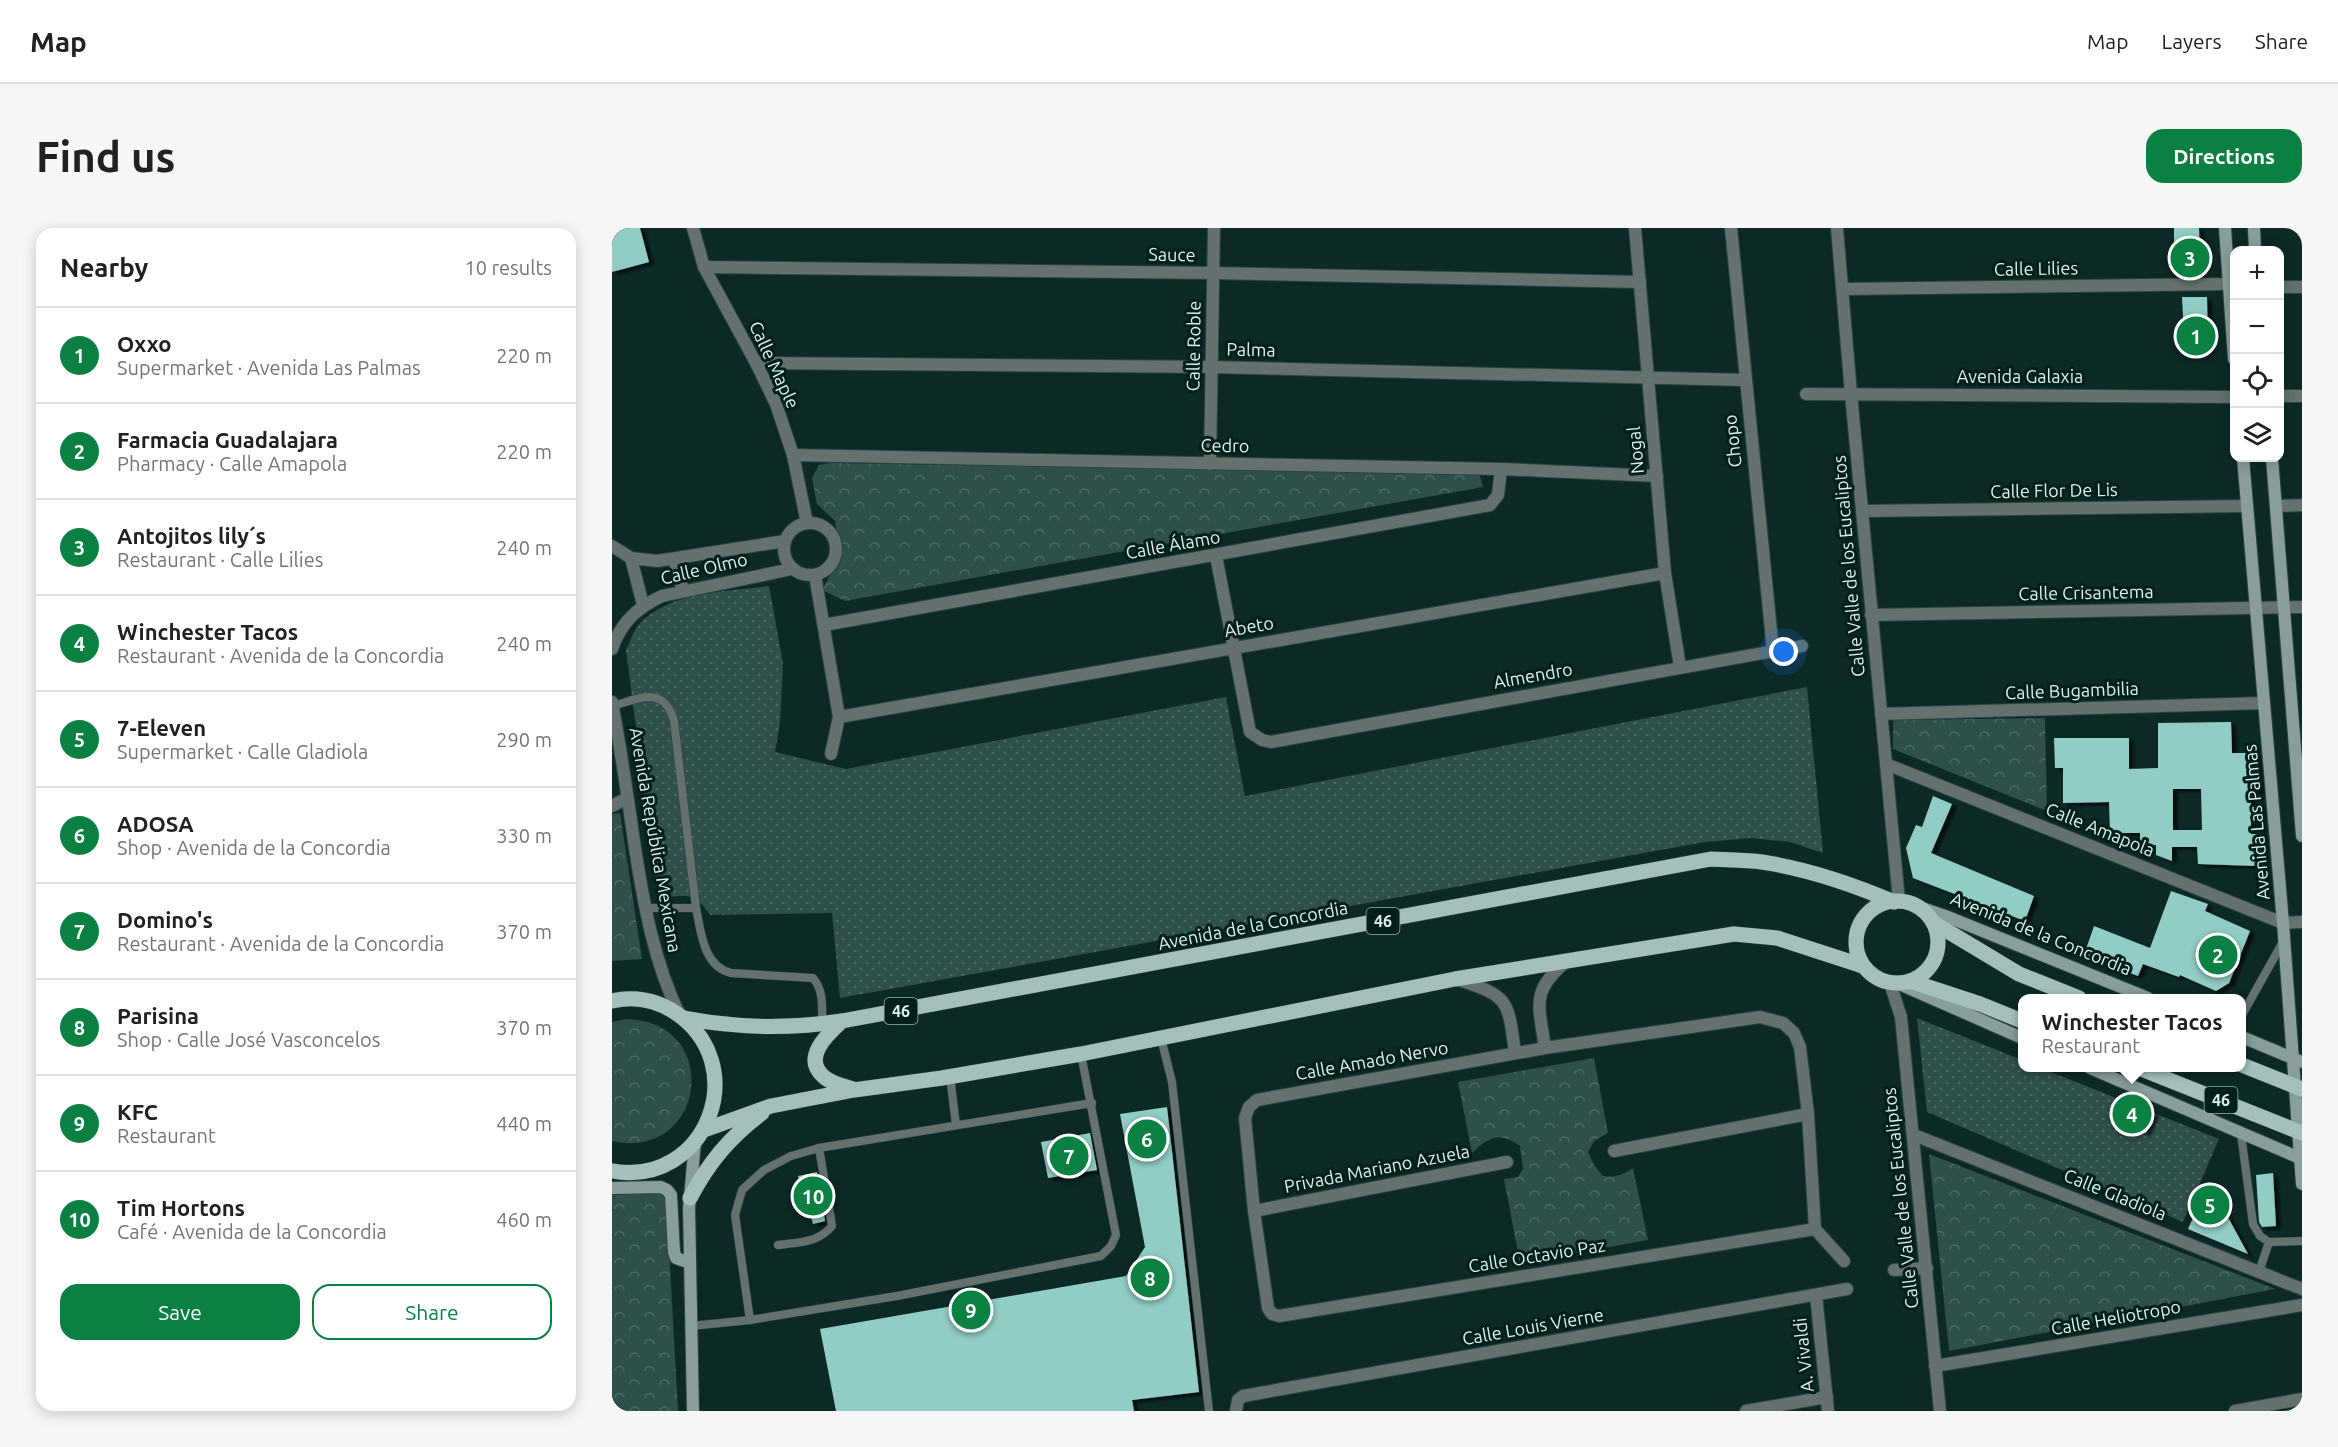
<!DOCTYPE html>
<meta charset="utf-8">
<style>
:root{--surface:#fff;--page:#f6f6f6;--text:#202124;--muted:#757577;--line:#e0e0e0;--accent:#0b8043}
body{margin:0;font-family:Ubuntu,sans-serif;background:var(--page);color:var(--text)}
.controls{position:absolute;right:18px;top:18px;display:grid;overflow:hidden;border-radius:12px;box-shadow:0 3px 15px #0003}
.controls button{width:54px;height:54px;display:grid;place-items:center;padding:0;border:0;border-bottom:2px solid var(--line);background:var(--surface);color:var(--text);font:30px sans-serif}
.you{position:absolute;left:1172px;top:424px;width:21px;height:21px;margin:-15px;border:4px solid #fff;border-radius:50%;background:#1a73e8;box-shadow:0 0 0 9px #1a73e833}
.badge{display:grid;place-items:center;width:39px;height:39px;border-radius:50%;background:var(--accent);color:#fff;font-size:20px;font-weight:700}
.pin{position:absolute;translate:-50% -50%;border:3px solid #fff;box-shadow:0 2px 6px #0006}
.popup{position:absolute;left:1406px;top:766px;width:228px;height:78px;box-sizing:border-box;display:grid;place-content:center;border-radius:12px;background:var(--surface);filter:drop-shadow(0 2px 4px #0005);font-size:20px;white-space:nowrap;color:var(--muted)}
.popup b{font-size:22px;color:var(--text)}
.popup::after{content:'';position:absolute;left:50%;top:100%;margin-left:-12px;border:12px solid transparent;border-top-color:var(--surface)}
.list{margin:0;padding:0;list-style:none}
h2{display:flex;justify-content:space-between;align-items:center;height:78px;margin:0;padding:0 24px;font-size:26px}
h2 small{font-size:20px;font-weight:400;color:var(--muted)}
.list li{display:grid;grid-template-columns:39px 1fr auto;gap:18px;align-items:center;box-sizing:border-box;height:96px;padding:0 24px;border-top:2px solid var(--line)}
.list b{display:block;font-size:22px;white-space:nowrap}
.list p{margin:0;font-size:20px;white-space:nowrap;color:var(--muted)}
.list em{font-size:20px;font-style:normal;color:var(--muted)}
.actions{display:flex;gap:12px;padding:18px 24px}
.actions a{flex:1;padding:14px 0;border:2px solid var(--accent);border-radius:18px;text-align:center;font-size:21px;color:var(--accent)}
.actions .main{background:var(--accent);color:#fff}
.icon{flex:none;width:33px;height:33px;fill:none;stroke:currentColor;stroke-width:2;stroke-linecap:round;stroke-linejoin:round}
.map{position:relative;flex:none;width:1690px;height:1183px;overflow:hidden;border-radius:18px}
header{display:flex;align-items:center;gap:36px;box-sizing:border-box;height:84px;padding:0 30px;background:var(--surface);border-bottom:2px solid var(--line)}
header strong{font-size:28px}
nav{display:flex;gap:33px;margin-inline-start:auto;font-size:21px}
.intro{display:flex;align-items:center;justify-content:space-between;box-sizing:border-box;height:144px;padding:0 36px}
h1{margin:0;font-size:42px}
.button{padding:15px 27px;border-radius:18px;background:var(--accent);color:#fff;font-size:21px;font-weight:700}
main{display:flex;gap:36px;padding:0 36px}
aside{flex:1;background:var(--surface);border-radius:18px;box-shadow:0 3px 15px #0003}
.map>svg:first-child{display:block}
.grass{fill:url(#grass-dots)}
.park{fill:url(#park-crowns)}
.building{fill:#91cdc4;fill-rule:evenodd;filter:url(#shadow)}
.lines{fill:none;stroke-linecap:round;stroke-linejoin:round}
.lane-casing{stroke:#2a4542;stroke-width:9}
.street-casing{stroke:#2a4542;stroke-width:14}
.secondary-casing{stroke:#2a4542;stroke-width:14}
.primary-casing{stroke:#2a4542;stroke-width:16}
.lane{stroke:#64716f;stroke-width:8}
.street{stroke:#64716f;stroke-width:12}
.secondary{stroke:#899e9a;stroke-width:12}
.primary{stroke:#a5c0bc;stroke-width:15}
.labels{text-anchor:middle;stroke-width:6;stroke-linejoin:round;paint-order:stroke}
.shield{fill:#031f1c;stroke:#9db1ae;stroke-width:1.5}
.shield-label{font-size:16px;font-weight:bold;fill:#dfefec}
.street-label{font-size:18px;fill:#dfefec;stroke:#031f1c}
</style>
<header>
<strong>Map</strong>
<nav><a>Map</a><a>Layers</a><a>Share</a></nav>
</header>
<div class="intro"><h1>Find us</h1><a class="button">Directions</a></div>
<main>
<aside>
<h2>Nearby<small>10 results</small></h2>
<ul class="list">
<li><span class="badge">1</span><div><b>Oxxo</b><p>Supermarket · Avenida Las Palmas</p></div><em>220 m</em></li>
<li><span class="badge">2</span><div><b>Farmacia Guadalajara</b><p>Pharmacy · Calle Amapola</p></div><em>220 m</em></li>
<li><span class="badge">3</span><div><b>Antojitos lily´s</b><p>Restaurant · Calle Lilies</p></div><em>240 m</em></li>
<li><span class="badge">4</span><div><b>Winchester Tacos</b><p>Restaurant · Avenida de la Concordia</p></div><em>240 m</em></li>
<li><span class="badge">5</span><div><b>7-Eleven</b><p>Supermarket · Calle Gladiola</p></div><em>290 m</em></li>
<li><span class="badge">6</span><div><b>ADOSA</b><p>Shop · Avenida de la Concordia</p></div><em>330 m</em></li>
<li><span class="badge">7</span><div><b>Domino's</b><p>Restaurant · Avenida de la Concordia</p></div><em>370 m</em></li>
<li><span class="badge">8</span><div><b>Parisina</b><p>Shop · Calle José Vasconcelos</p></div><em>370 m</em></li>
<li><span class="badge">9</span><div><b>KFC</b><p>Restaurant</p></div><em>440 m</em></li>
<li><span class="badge">10</span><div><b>Tim Hortons</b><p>Café · Avenida de la Concordia</p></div><em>460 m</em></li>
</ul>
<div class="actions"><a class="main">Save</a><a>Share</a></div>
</aside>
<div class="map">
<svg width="1690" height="1183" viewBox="0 0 1690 1183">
<defs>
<pattern id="grass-dots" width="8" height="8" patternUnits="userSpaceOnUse" patternTransform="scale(1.5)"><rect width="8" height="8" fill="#2f4f4b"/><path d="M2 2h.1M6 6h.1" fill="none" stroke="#4d6965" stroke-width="1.8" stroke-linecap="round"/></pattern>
<pattern id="park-crowns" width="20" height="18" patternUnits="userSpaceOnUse" patternTransform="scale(1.5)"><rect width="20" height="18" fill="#2f4f4b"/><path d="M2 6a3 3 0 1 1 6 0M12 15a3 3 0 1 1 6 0" fill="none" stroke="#4d6965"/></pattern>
<filter id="shadow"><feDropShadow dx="5" dy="3" stdDeviation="1.5" flood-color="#0009"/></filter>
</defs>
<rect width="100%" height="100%" fill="#0c2926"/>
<g class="grass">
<path d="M157 358 171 435 168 495 163 524 234 541 614 469 633 568 1195 459 1211 625 1178 614 1139 610 1093 614 228 770 220 685 98 687C82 662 73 668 46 670L14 422C18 415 21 404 26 397 59 362 113 364 157 358Z"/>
<path d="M1305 790 1410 832V840H1429L1607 911 1571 994 1315 884Z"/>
</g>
<g class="park">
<path d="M219 235 867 245 871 259 233 373 210 362 228 329 223 293 205 276 200 250 207 237Z"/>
<path d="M1433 490 1435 583 1281 521V492Z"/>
<path d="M8 585 30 731 0 733V586Z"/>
<path d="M14 791C112 793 94 934 0 913V794Z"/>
<path d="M982 830 996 905 982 913 976 924 982 937 991 948C1003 950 1011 947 1021 940L1036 1012 908 1035 892 951 906 949 911 941 908 918C888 903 876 909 860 925L846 854Z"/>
<path d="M1317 926 1663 1061 1337 1123Z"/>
<path d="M0 963 54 965 66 1183H0Z"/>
</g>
<g class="building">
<path d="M0 0H28L37 34 0 44Z"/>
<path d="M1562 0H1587L1588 39H1562Z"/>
<path d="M1570 69H1595L1596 124H1573Z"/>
<path d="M1619 494 1620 525H1645L1648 563 1639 564V606H1645V638L1586 636 1585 619H1560V633L1544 627V617L1528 618V605H1498L1497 574 1451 575V540H1443L1442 510H1517V541L1546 540V495ZM1561 561H1589L1590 602H1561Z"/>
<path d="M1321 568 1340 576 1319 625 1422 668 1413 693 1301 650 1294 620 1304 597 1310 599Z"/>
<path d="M1559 663 1596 676 1593 683 1638 703 1617 755 1604 763 1568 747 1567 749 1531 736 1526 748 1472 727 1482 698 1538 720Z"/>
<path d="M1505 870 1542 885 1534 905 1497 889Z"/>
<path d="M555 879 587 1164 520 1172 522 1183H224L208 1101 514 1048 533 1019 508 886Z"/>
<path d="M478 905 485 942 436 950 429 914Z"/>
<path d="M205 944 213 993 201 996 199 989 194 990 186 948Z"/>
<path d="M1661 945 1664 998 1650 999 1647 994 1644 947Z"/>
<path d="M1597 954 1618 993 1636 1026 1576 1001Z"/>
</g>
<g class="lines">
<g class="lane-casing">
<g id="lane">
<path d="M1 478C28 470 52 457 62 493L84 680"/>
<path d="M33 680H84C89 704 91 738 119 745L201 750C212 762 210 780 210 796"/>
<path d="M1630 787 1672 712"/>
<path d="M549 810 560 854 597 1183"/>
<path d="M338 848 344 897"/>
<path d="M1629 906 1641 996 1648 1008 1657 1014 1690 1013"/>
<path d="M166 1017C187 1014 206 1015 220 998L207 920"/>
<path d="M1647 1044 1657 1014"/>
<path d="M138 1092 123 987 130 962 152 942 179 928 207 920 480 875"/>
<path d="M79 1098 138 1092 285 1068 489 1028 499 1018 504 1007 469 826"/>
</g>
</g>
<g class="street-casing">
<g id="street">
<path d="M81 0 92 39 144 135 164 176 181 227 195 295"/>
<path d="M1023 0 1053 345 1068 439"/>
<path d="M1119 0 1161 423"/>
<path d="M1225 0 1239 166 1287 673"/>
<path d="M92 39 601 45 1028 54"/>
<path d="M1668 59H1690"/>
<path d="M1232 61 1617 56"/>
<path d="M144 135 599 139 1133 152"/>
<path d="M1194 166 1622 169"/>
<path d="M1668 168H1690"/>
<path d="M181 227 889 241 1045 248"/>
<path d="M598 236 602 0"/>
<path d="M1665 278 1690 277"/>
<path d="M1250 283 1635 278"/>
<circle cx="198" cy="321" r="26"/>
<path d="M0 318 19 330 45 333 173 313"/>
<path d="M604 328 638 504 650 512 659 514 1190 418"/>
<path d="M19 330 31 377"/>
<path d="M62 331 71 362"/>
<path d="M203 347 227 489 219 526"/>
<path d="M1259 387 1690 379"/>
<path d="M212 397 878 277 886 267 889 241"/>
<path d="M0 421C9 394 25 380 50 368L180 341"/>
<path d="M0 474C9 522 16 571 23 620 32 678 42 734 68 788"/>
<path d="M1269 486 1652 475"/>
<path d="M227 489 1053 345"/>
<path d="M1274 536 1671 695 1690 694"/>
<path d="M0 578 15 570"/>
<path d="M844 751C897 768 896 771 903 825"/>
<path d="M1278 755 1289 789 1328 1183"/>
<path d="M1148 789 1171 795 1182 805 1188 819 1196 886 1203 1001 667 1088 660 1086 656 1080 642 983 633 890 637 879 645 872 933 820Z"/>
<path d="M933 820C927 777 918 763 955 733"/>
<path d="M1302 907 1690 1061"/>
<path d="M1002 923 1196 886"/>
<path d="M642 983 895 934"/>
<path d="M1203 1001 1232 1033"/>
<path d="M1282 1042 1315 1040"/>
<path d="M1204 1067 1216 1183"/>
<path d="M1323 1138 1690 1077"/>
<path d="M624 1183 626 1172 631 1168 1235 1061"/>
<path d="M1134 1183 1215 1169"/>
<path d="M1623 1183 1690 1171"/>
</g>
</g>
<g class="secondary-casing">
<g id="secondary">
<path d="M1613 0 1622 131"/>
<path d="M1642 0 1643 22"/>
<path d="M1631 230 1671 695 1690 956"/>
<path d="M1660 230 1690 608"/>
<path d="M1307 679 1336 689 1536 770"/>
<path d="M1285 755 1410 810"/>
<path d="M1630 809 1690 834"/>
<path d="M1478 840 1690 931"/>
<path d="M0 960 49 959 55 962 59 967 62 1024 64 1030 78 1035"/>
<path d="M81 1183 77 980 83 914"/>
</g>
</g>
<g class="primary-casing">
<g id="primary">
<circle cx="1285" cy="714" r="41"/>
<path d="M1322 695 1407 746 1467 770"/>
<path d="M1298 753 1368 776 1410 793"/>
<path d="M0 773C21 768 43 772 61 783 143 835 95 960 0 943"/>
<path d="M72 790C123 800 178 801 230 793L1099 631C1116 632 1133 632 1150 634 1195 641 1240 656 1282 674"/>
<path d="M230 793C216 806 190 829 211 848 218 855 231 858 241 861"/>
<path d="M1630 837 1690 861"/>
<path d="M1527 840 1690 905"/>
<path d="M92 902 159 878 242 862 330 850 469 826 843 751 1122 706 1165 710 1251 738"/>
<path d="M78 970C97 934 117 910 150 885"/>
</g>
</g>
<use href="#lane" class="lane"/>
<use href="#street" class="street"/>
<use href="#secondary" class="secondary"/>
<use href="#primary" class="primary"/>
</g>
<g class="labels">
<g class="shield">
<rect x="754.5" y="680" width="33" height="26" rx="4.5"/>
<rect x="272.5" y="770" width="33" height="26" rx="4.5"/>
<rect x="1592.5" y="859" width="33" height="26" rx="4.5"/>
</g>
<g class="shield-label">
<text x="771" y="699">46</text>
<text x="289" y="789">46</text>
<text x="1609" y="878">46</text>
</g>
<g class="street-label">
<text transform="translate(560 27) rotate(1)" y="6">Sauce</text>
<text transform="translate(1424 41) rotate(-1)" y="6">Calle Lilies</text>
<text transform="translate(582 118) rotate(-89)" y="6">Calle Roble</text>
<text transform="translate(639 122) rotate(1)" y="6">Palma</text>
<text transform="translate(162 137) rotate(65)" y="6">Calle Maple</text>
<text x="1408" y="155">Avenida Galaxia</text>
<text transform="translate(1121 213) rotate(-96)" y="6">Chopo</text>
<text transform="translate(613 218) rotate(1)" y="6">Cedro</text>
<text transform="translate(1024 222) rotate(-95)" y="6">Nogal</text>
<text transform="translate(1442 263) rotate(-1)" y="6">Calle Flor De Lis</text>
<text transform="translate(561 317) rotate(-10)" y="6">Calle Álamo</text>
<text transform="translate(1237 338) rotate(-95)" y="6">Calle Valle de los Eucaliptos</text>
<text transform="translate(92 341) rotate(-13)" y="6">Calle Olmo</text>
<text transform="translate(1474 365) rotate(-1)" y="6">Calle Crisantema</text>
<text transform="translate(637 399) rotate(-10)" y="6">Abeto</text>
<text transform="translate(921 448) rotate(-10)" y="6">Almendro</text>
<text transform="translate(1460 463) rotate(-2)" y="6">Calle Bugambilia</text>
<text transform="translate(1645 594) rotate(-95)" y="6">Avenida Las Palmas</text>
<text transform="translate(1488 602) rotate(22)" y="6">Calle Amapola</text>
<text transform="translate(43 612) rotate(80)" y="6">Avenida República Mexicana</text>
<text transform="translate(641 698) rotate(-11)" y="6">Avenida de la Concordia</text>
<text transform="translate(1429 706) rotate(22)" y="6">Avenida de la Concordia</text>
<text transform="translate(760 833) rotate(-10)" y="6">Calle Amado Nervo</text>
<text transform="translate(765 941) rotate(-11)" y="6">Privada Mariano Azuela</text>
<text transform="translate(1503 967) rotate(22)" y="6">Calle Gladiola</text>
<text transform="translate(1289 970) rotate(-96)" y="6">Calle Valle de los Eucaliptos</text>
<text transform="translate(925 1028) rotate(-9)" y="6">Calle Octavio Paz</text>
<text transform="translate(1504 1090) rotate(-10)" y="6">Calle Heliotropo</text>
<text transform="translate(921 1099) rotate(-10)" y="6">Calle Louis Vierne</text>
<text transform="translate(1192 1127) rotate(-96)" y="6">A. Vivaldi</text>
</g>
</g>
</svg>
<div class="controls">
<button>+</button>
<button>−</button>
<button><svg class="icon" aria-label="locate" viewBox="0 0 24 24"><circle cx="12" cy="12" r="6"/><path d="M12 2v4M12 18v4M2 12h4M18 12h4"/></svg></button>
<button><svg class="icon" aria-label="layers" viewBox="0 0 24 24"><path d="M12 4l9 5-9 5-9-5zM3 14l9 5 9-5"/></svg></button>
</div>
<div class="you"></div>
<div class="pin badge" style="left:1584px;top:108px">1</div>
<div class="pin badge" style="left:1606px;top:727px">2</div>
<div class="pin badge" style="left:1578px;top:30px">3</div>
<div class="pin badge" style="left:1520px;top:886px">4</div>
<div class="popup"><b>Winchester Tacos</b>Restaurant</div>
<div class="pin badge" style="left:1598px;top:977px">5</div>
<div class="pin badge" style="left:535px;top:911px">6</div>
<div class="pin badge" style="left:457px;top:928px">7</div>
<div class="pin badge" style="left:538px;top:1050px">8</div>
<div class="pin badge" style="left:359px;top:1082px">9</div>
<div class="pin badge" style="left:201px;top:968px">10</div>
</div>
</main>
